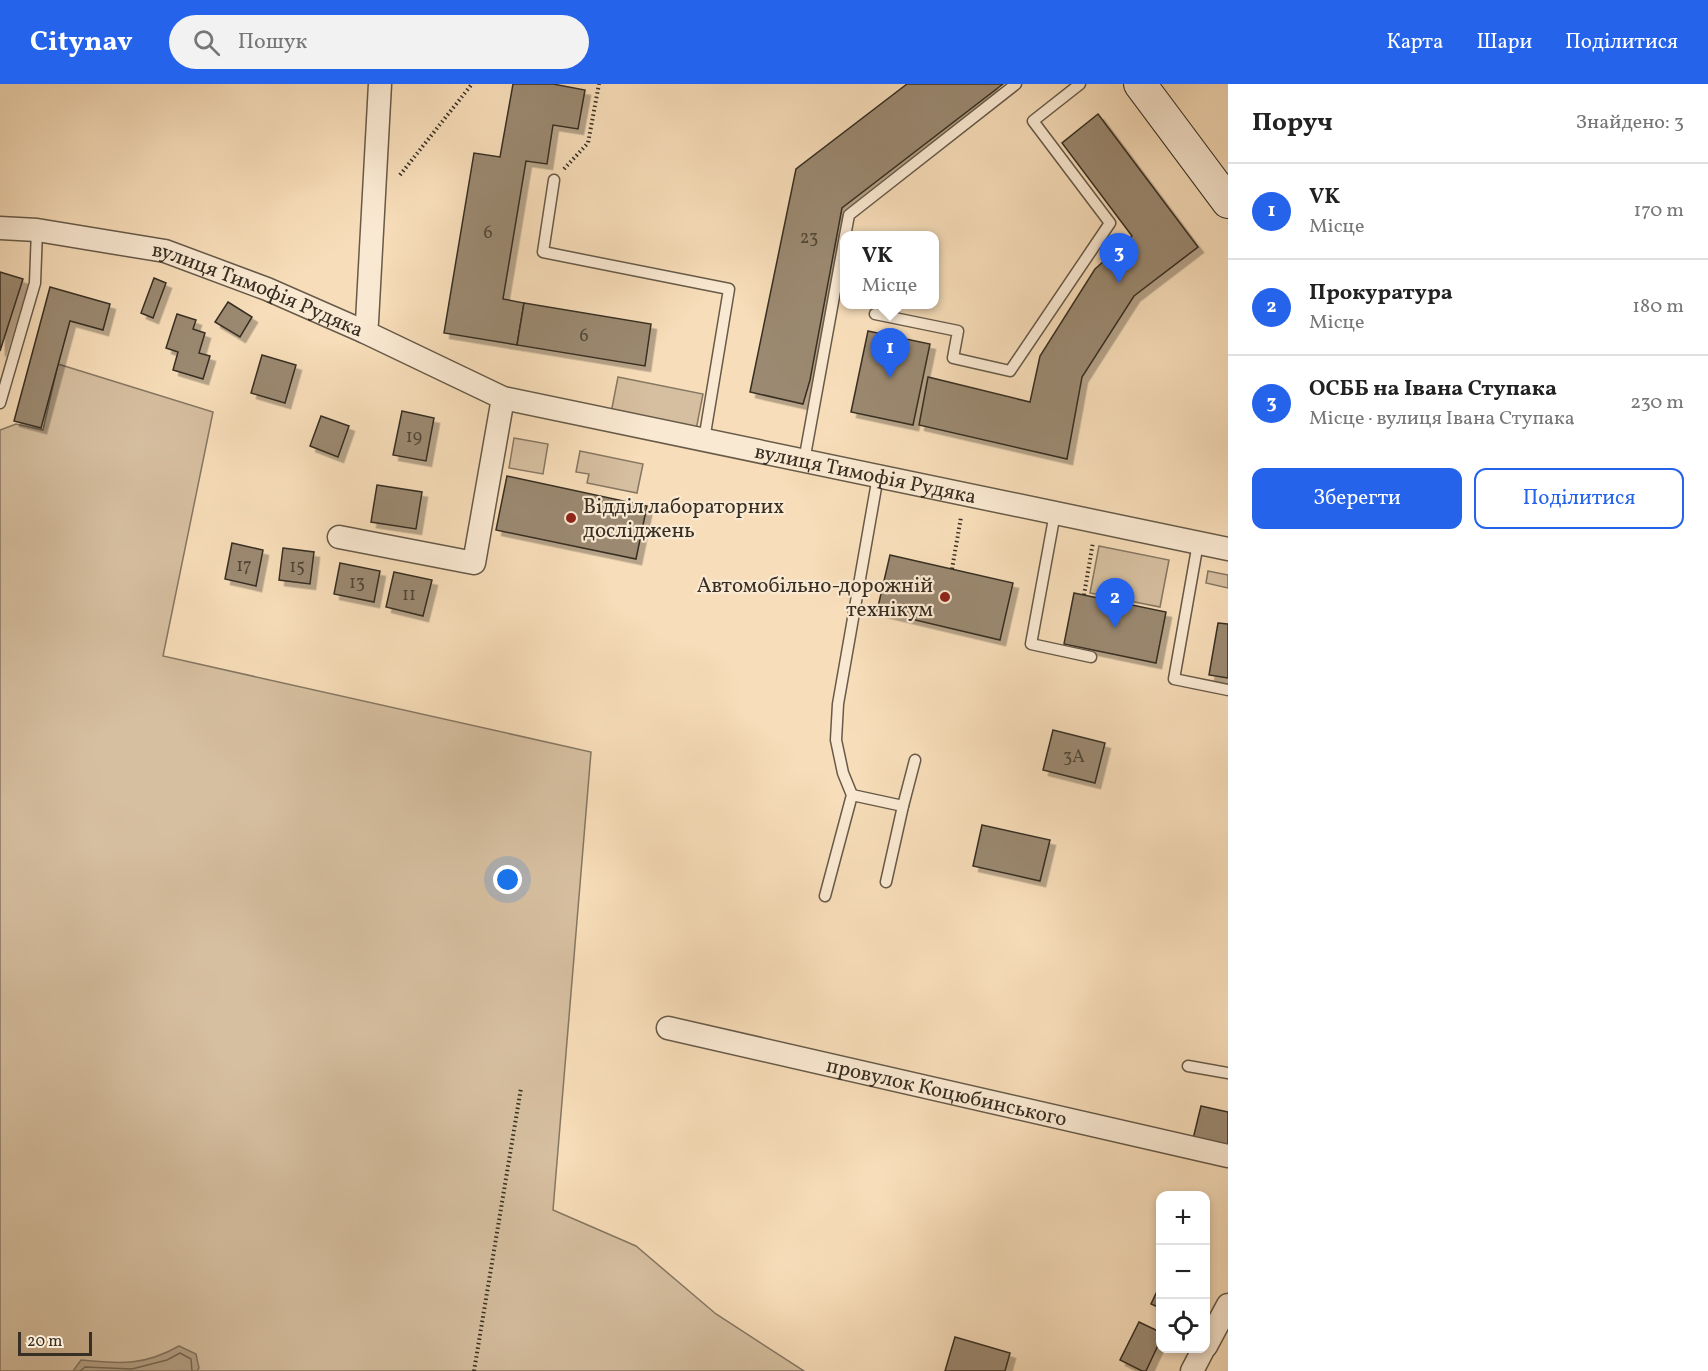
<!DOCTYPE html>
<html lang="uk">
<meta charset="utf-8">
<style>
:root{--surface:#fff;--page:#f2f2f2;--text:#222;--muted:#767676;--line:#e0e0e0;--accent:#2563eb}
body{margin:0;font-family:Vollkorn,serif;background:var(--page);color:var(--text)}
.controls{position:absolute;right:18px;bottom:18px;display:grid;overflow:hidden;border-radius:12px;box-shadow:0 3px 9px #0003}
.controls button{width:54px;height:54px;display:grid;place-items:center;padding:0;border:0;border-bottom:2px solid var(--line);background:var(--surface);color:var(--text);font:30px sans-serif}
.scale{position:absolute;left:18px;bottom:15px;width:74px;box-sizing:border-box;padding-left:6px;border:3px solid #372f23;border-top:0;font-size:16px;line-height:21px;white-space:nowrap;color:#372f23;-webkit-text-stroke:4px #fae9d2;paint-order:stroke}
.you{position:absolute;left:508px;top:796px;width:21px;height:21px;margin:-15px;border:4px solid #fff;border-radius:50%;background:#1a73e8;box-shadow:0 0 0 9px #1a73e833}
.badge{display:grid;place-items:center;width:39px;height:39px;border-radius:50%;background:var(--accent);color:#fff;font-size:20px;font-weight:700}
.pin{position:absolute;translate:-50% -50px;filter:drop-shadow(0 2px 3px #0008)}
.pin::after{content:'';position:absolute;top:32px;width:21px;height:18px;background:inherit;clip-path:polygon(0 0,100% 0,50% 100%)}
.popup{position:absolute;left:840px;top:147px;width:99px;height:78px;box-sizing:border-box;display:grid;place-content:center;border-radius:12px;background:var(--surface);filter:drop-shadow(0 2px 4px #0005);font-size:20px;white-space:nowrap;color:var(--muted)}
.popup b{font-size:22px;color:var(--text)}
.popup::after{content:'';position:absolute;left:50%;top:100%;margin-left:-12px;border:12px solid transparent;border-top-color:var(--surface)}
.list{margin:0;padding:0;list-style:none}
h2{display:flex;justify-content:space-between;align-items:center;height:78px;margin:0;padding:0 24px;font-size:26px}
h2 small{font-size:20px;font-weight:400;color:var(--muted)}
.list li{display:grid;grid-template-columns:39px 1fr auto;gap:18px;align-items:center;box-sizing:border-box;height:96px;padding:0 24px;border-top:2px solid var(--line)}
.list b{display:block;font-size:22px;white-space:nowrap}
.list p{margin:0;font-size:20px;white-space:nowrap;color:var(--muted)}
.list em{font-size:20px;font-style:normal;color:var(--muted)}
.actions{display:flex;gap:12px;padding:18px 24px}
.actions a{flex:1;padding:14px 0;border:2px solid var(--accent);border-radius:12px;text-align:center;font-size:21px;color:var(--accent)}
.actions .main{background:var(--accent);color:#fff}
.icon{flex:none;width:33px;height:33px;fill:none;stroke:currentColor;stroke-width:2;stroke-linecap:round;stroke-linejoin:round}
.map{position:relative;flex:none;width:1228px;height:1287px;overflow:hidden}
header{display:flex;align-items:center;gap:36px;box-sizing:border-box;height:84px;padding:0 30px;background:var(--accent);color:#fff}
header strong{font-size:28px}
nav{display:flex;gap:33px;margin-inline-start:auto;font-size:21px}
.search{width:420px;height:54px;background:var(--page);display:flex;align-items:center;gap:15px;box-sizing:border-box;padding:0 21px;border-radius:33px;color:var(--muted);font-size:22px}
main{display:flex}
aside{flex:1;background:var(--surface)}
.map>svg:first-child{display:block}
.green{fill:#d6bfa0;stroke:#867762;stroke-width:1.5}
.water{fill:#b6a286;stroke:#83745e;stroke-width:1.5}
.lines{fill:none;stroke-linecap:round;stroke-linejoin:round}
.shore{stroke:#766854;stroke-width:1.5}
.building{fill:#9b8971;stroke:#372f23;stroke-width:1.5;filter:url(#shadow)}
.lane-casing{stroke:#675a48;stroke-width:13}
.street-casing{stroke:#675a48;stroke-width:25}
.secondary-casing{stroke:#372f23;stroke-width:34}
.path{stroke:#372f23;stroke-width:4;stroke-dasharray:1.5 3;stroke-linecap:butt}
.lane{stroke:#fae9d2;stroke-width:10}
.street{stroke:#fae9d2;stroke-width:22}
.secondary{stroke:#fae9d2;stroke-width:32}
.poi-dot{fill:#8f2418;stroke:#fae9d2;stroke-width:2}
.labels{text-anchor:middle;stroke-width:4.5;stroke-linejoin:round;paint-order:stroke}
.number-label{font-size:18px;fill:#504636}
.street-label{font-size:21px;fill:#372f23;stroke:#fae9d2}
.poi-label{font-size:21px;fill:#372f23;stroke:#fae9d2;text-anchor:start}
</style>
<header>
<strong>Citynav</strong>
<div class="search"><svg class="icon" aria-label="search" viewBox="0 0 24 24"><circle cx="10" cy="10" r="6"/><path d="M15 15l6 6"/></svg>Пошук</div>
<nav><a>Карта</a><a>Шари</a><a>Поділитися</a></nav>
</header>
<main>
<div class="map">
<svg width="1228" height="1287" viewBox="0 0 1228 1287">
<defs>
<filter id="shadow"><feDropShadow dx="5.5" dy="5.5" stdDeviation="0" flood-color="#0004"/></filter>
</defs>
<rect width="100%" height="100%" fill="#f7ddb9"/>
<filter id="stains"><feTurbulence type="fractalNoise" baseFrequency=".00333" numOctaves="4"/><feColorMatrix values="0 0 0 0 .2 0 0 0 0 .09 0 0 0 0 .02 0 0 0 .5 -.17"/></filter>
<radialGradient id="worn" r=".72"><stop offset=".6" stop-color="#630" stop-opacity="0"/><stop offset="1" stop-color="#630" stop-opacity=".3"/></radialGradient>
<g class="green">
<path d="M58 280 213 328 163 572 591 668 553 1126 636 1162 716 1230 804 1287H0V346L16 340 43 346Z"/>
<path d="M618 293 703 310 696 346 611 329Z"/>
<path d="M514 354 548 360 543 390 509 384Z"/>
<path d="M580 367 643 380 637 409 587 399 589 390 576 388Z"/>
<path d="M1099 462 1169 476 1160 523 1090 509Z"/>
<path d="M1208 487 1228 491V504L1206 499Z"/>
</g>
<path class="water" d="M179 1262 196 1270 199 1284 197 1287H73L81 1276C120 1280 144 1282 179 1262Z"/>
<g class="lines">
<path class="shore" d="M80 1287 85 1283 132 1285 167 1276 180 1269 191 1275 192 1287"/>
</g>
<g class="building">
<path d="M513 0H553L585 6 578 45 553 41 547 80 526 77 503 215 524 219 517 261 444 249 474 69 500 73Z"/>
<path d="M907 0H1003L842 124 810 296 803 320 750 308 796 85Z"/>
<path d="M1098 30 1198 163 1134 212 1082 293 1067 375 919 341 928 293 1030 318 1040 272 1095 185 1132 152 1062 59Z"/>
<path d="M0 188 23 195 0 267Z"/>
<path d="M154 194 166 199 153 234 141 229Z"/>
<path d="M50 203 110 220 103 246 70 237 41 344 14 337Z"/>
<path d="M228 218 252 233 240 253 215 238Z"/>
<path d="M524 219 651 240 645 282 517 261Z"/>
<path d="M177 230 196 236 193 245 205 249 199 269 210 272 203 295 173 286 178 268 166 264Z"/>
<path d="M868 247 930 260 913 341 851 328Z"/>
<path d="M262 271 296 281 285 319 251 309Z"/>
<path d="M402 327 434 334 426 377 393 371Z"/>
<path d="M321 332 349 342 338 373 310 362Z"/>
<path d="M507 392 647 422 636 475 496 446Z"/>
<path d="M377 401 422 408 416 445 371 438Z"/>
<path d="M232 459 263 466 256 502 225 495Z"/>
<path d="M283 464 314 468 310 500 279 496Z"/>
<path d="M890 471 1013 499 1000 556 877 527Z"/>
<path d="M340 479 380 487 374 518 334 510Z"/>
<path d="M394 488 432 496 423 532 386 523Z"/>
<path d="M1074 509 1166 528 1156 579 1064 560Z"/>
<path d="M1218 539 1228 540V594L1209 591Z"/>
<path d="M1053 646 1105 659 1095 699 1043 686Z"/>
<path d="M982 741 1050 756 1040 797 973 782Z"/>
<path d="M1201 1022 1228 1028V1064L1193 1055Z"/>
<path d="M1160 1201V1224L1151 1220Z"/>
<path d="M1139 1238 1160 1248V1257L1146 1287H1142L1120 1276Z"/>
<path d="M955 1253 1010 1269 1005 1287H945Z"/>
</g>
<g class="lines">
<g class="lane-casing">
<g id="lane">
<path d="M554 96 543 168 729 205 704 356"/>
<path d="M845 152 849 131 1016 0"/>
<path d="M875 230 958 247 953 274 1010 287 1110 139 1033 37 1080 0"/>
<path d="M0 319 35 199 37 146"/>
<path d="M804 377 845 152"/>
<path d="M1055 429 1031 560 1091 573"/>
<path d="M1198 459 1174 595 1228 606"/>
<path d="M852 711 903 722"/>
<path d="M886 798 903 722 915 676"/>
<path d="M825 812 852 711 843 689 836 656 838 620 878 392"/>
<path d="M1188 982 1228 989"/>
</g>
</g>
<g class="street-casing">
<g id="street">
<path id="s1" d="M0 144 37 146 165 167 267 205 365 248 503 314 1228 465"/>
<path d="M365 248 367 238 380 0"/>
<path d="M339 453 474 479 503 314"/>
<path id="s2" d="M668 944 1228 1072"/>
<path d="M1206 1262 1228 1221"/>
<path d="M1192 1287 1204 1264"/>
</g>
</g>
<g class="secondary-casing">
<path id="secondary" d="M1140 0 1228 118"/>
</g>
<g class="path">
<path d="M564 85 588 59 599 0"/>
<path d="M400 91 472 0"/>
<path d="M952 485 961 433"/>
<path d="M1084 511 1093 458"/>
<path d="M474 1287 521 1004"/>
</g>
<use href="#lane" class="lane"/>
<use href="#street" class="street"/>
<use href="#secondary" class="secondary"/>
</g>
<g class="poi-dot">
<circle cx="571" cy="434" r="6"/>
<circle cx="945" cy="513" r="6"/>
</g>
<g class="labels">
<g class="number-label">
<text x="488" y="154">6</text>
<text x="809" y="159">23</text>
<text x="584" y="257">6</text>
<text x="414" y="358">19</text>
<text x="244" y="487">17</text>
<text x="297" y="488">15</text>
<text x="357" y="504">13</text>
<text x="409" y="516">11</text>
<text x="1074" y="678">3А</text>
</g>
<g class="street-label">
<text dy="7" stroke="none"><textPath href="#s1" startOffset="267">вулиця Тимофія Рудяка</textPath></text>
<text dy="7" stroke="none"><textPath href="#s1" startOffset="906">вулиця Тимофія Рудяка</textPath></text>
<text dy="7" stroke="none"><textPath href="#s2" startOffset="286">провулок Коцюбинського</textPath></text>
</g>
<g class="poi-label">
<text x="583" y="429">Відділ лабораторних<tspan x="583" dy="24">досліджень</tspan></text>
<text x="933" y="508" text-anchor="end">Автомобільно-дорожній<tspan x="933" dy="24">технікум</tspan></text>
</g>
</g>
<rect width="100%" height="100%" filter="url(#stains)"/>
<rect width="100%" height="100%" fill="url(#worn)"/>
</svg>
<div class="controls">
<button>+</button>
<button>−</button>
<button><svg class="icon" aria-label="locate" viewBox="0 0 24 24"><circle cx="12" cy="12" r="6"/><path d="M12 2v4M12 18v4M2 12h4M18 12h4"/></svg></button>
</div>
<div class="scale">20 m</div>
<div class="you"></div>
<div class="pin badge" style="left:890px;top:294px">1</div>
<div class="popup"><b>VK</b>Місце</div>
<div class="pin badge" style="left:1115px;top:544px">2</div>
<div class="pin badge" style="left:1119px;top:199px">3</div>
</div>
<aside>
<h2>Поруч<small>Знайдено: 3</small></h2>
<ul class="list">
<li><span class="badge">1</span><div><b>VK</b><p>Місце</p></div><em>170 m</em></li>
<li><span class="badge">2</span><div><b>Прокуратура</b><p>Місце</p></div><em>180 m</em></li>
<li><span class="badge">3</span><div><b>ОСББ на Івана Ступака</b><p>Місце · вулиця Івана Ступака</p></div><em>230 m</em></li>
</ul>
<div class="actions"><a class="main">Зберегти</a><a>Поділитися</a></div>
</aside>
</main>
